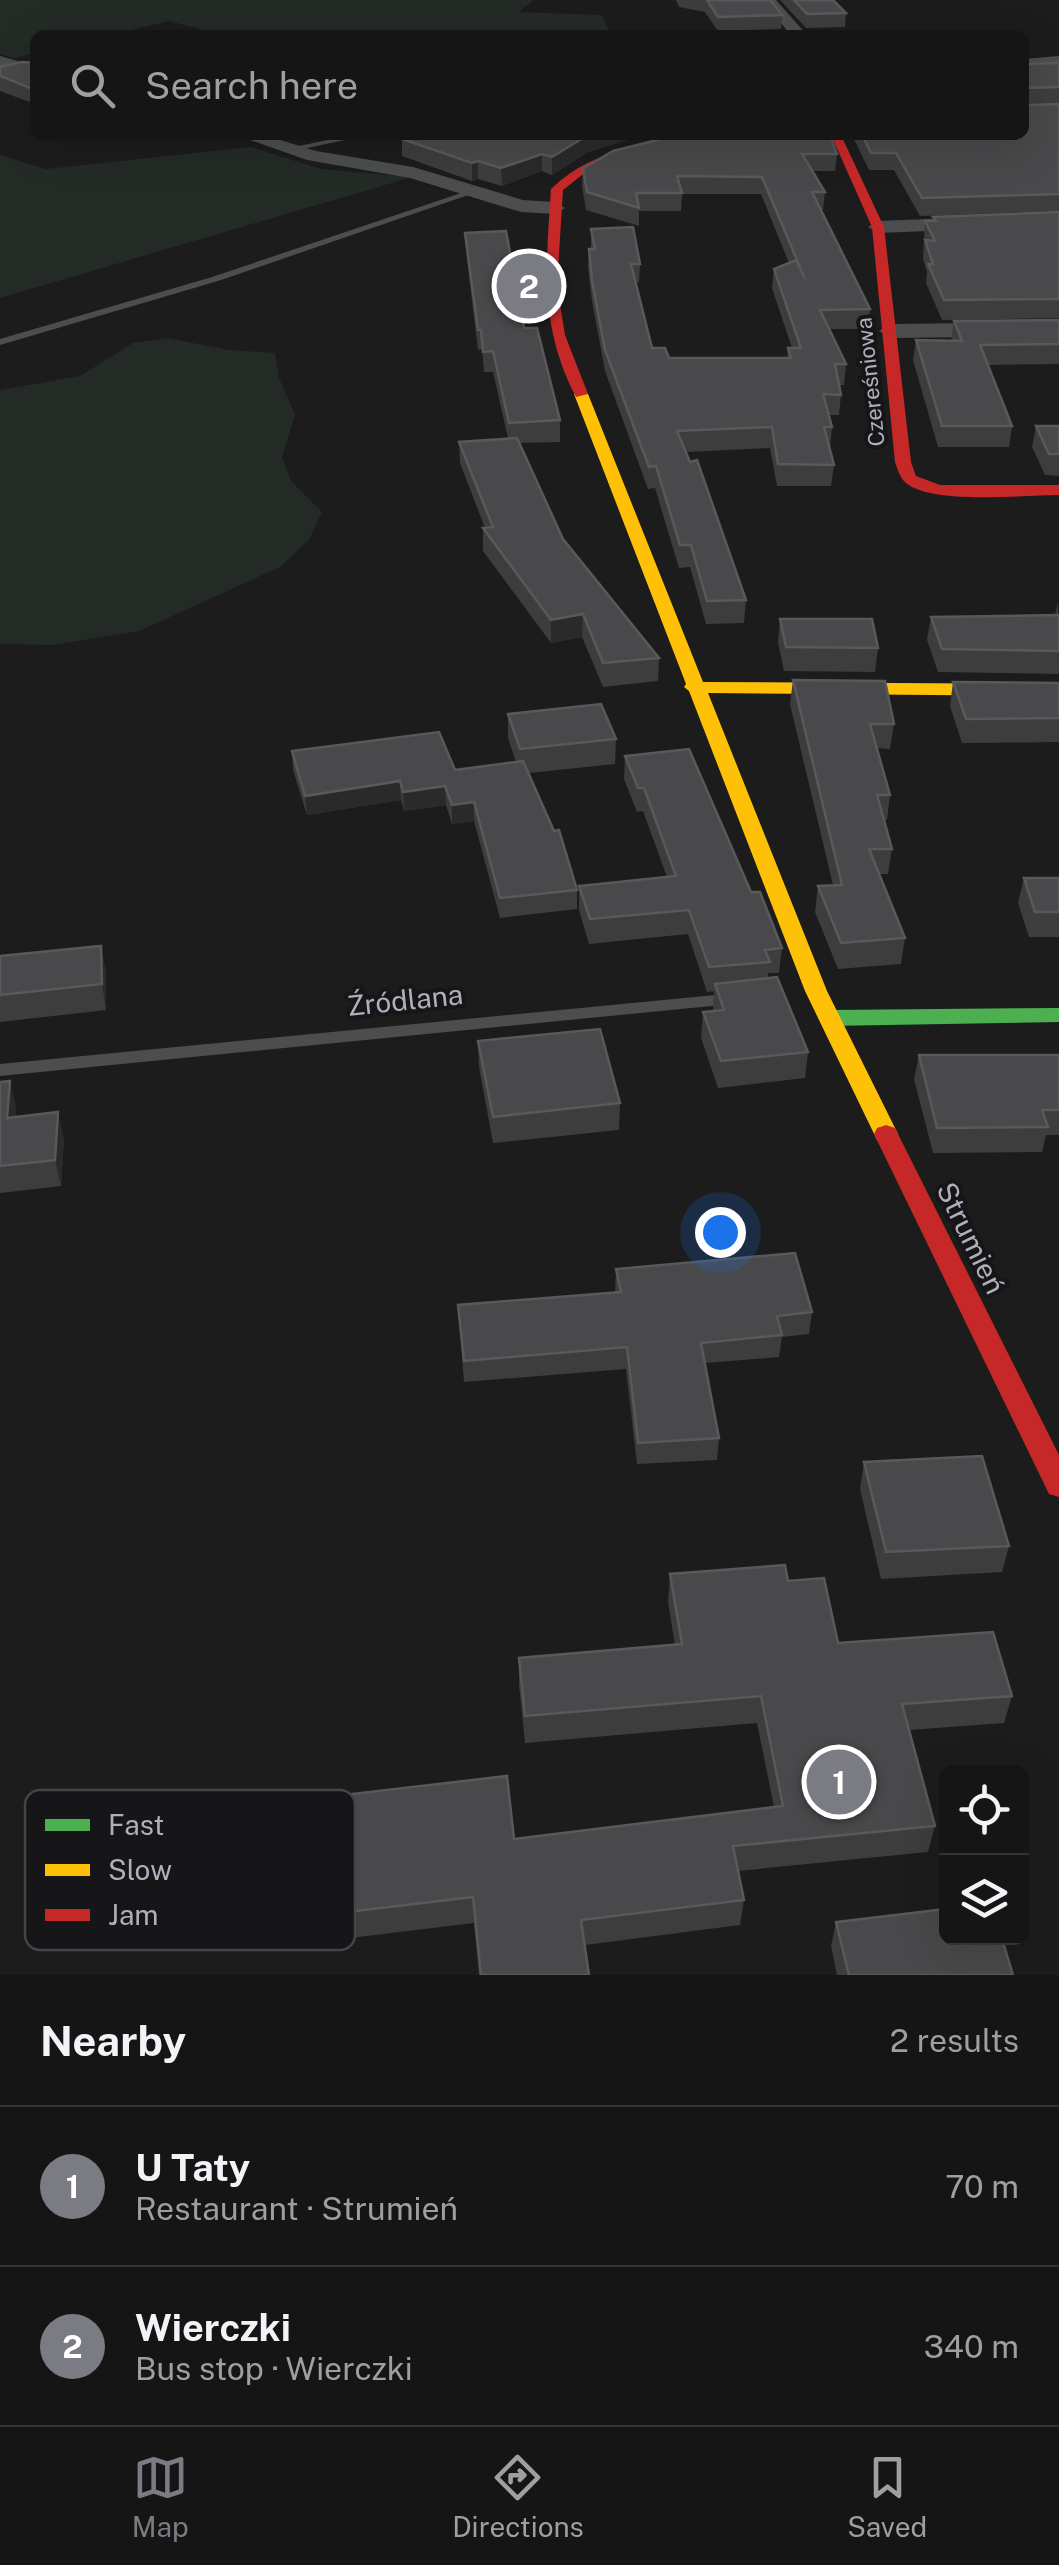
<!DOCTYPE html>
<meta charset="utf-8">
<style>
:root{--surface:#151515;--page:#1e1e1e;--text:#f1f3f6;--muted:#9d9fa0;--line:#343434;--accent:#7b7c83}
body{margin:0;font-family:"Public Sans",sans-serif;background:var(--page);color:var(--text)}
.controls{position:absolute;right:30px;bottom:30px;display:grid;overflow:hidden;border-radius:15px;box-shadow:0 10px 40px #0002}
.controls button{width:90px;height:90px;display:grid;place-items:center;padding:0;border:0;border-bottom:2px solid var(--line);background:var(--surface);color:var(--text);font:50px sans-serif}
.you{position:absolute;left:720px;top:1232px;width:35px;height:35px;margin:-25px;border:8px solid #fff;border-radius:50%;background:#1a73e8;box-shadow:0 0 0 15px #1a73e833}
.badge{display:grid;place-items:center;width:65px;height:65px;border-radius:50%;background:var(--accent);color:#fff;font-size:32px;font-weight:700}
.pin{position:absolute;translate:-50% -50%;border:5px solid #fff;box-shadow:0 2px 10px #0006}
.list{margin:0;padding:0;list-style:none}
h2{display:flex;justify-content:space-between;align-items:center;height:130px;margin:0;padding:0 40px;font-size:42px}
h2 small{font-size:32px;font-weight:400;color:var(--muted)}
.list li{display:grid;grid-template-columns:65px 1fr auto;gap:30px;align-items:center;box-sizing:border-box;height:160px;padding:0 40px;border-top:2px solid var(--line)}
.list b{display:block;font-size:38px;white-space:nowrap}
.list p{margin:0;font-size:32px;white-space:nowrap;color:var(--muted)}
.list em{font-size:32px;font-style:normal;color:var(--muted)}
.icon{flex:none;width:55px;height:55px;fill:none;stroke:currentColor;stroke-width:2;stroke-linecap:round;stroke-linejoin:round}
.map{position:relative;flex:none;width:1059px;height:1975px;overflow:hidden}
.search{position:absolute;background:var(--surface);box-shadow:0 10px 40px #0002;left:30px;right:30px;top:30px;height:110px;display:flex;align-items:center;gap:25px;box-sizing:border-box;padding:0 35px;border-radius:15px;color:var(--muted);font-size:38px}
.sheet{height:450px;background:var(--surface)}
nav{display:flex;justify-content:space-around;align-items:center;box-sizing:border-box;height:140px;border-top:2px solid var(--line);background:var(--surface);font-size:28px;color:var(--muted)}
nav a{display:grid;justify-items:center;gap:5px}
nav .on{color:var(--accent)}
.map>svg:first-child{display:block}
.green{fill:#242b26}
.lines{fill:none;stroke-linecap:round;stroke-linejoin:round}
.lane{fill:#4c4d4f;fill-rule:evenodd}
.street{fill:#4c4d4f;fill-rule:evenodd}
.fast{fill:#4caf50;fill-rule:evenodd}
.slow{fill:#ffc107;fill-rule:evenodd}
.jam{fill:#c62828;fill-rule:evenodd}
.wall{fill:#3d3d3d}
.shaded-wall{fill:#2a2a2a}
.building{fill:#49494b;stroke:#59595c;stroke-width:2.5}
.labels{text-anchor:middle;stroke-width:8;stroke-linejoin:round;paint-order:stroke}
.far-street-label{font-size:22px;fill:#aeb0bb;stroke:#161618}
.street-label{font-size:28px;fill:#aeb0bb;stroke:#161618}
.key{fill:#161618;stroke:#444449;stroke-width:2.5}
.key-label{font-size:28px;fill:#aeb0bb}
</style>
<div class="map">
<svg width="1059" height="1975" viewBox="0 0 1059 1975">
<rect width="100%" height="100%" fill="#1c1c1c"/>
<g class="green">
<path d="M0 0H533L519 12 602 15 611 35H224L169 21 110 35H35V53L14 58 0 54Z"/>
<path d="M251 147 321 169 412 177 0 298V155L46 169Z"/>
<path d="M167 338 229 350 275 353 279 378 295 415 282 457 291 481 322 512 309 540 280 567 139 631 52 645 0 644V390L80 376 133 343Z"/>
</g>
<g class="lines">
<g class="lane">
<path d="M351 135H368L289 152 285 149Z"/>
<path d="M473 189 480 191 218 281 0 345V339L212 277Z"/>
<path d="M736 993 742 995 745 999 742 1003 0 1076V1064Z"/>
</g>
<g class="street">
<path d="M761 0H776L807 35H791Z"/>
<path d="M0 56 35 66V76L0 66Z"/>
<path d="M1059 56V66L1024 69V59Z"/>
<path d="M236 135H264L316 151 413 167 523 200 555 202 565 208 555 214 521 212 410 178 307 160Z"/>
<path d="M1059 214V226L878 233 868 227 878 221Z"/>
<path d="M1059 322V336L890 338 879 331 890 324Z"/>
</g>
<path class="fast" d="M1059 1008V1022L829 1026 818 1018 829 1010Z"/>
<path class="slow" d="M581 390 588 394 703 682 1059 684V696L708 693 827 991 898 1134 895 1140H877L805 991 689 691 684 687 686 684 574 394Z"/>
<g class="jam">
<path d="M721 135H764L629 154 582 175 563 190 557 286 565 335 588 394 576 397C539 326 546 266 551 189 596 145 662 140 721 135Z"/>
<path d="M831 135H841L884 227 911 462 916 476 940 485H1059V495C1024 495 932 505 906 483 900 478 898 470 895 462L872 227Z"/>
<path d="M886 1125 895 1128 898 1134 1059 1455V1497L1049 1494 874 1134 877 1128Z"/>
</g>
</g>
<g class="wall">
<path d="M676 0H770L782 15 781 29 718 31 705 12 679 7Z"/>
<path d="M780 0H833L846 13 845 27 806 28Z"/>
<path d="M35 63V104L0 91V67Z"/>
<path d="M1059 63V103L1026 104H1059V211L920 216 894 170H869L852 135H1024V64Z"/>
<path d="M425 135H660L627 140 588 152 552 175 542 171 502 186 478 179 472 181 402 156V139Z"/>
<path d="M698 135 837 154 835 171H813L825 192 823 210H821L870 309 868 329H829L846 364 844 385H839L841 395 839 415H829L832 427 830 448 834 465 831 486H777L770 448 686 452 746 600 744 623 706 624 690 567 679 568 655 488 648 489 605 371 592 301 588 268 589 249H591V229L640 264 639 282 636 283 652 348 669 358H787L788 348H792L772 288 774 269 789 263 761 194H682L681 211H639V226L586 210 582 186 583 169Z"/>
<path d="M1059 212V318L942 320 926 283 927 272 923 259 925 221H932L933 217Z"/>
<path d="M465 233 524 328 560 420V442L519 443 563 539 659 658 658 681 603 687 582 637 551 643 483 551V528H485L460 463 459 442 508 438 493 372H484L482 349 478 350 466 251Z"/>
<path d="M1059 320V364L988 365 1012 426 1009 447H938L913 360 916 340 951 341 954 321Z"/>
<path d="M1036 426H1059V476L1045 475 1032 447Z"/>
<path d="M1058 602 1059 674 938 672 927 640 931 617 1055 615Z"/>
<path d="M780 619 878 648 875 672 784 671 778 642Z"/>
<path d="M793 680 894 724 890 749 877 748 890 795 887 820H884L892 849 888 874H879L905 938 901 964 838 969 815 912 818 886 833 885 790 704Z"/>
<path d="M953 682 1059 683V742L962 743 950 706Z"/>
<path d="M508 714 616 739 615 764 529 773 577 890V909L500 918 474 821 452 824 446 805 404 811 401 800 307 815 293 770 292 751 455 770 516 762 508 738Z"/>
<path d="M625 756 751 892 782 948 779 973H768V978L808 1052 805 1078 718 1088 701 1038 703 1012 713 1011 714 991 707 992 688 934 589 944 579 910V886L667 877 643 811 637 812 624 779Z"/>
<path d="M1024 878H1059V937H1029L1018 903Z"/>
<path d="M101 946 106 972V1010L0 1022V956Z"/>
<path d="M478 1041 620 1103 619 1130 493 1143 479 1067Z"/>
<path d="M919 1055H1059V1135H1046L1042 1152 933 1153 914 1079Z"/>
<path d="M0 1082 16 1107 15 1117 64 1139 61 1186 0 1193Z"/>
<path d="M616 1269 812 1312 809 1334 782 1337 779 1357 705 1363 719 1438 717 1460 637 1464 626 1369 464 1382 458 1305 615 1293Z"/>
<path d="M864 1462 1009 1546 1002 1572 881 1579 860 1489Z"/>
<path d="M670 1574 788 1581 838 1643 1012 1696 1004 1723 909 1730 935 1826 928 1852 738 1871 744 1900 740 1925 585 1945 589 1975H479L474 1923 350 1938 347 1912 514 1839 774 1807 757 1723 525 1743 519 1685V1658L675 1645 668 1602Z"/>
<path d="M836 1922 946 1938 1013 1975H837L831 1946Z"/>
</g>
<g class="shaded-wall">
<path d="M588 135H660L627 140 588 152 552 175V157Z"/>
<path d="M542 154V171L502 186 501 168Z"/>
<path d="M478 161V179L472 181V163Z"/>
<path d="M583 614 582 637 551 643V620Z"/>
<path d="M400 781 401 800 307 815 305 796Z"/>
<path d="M445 786 446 805 404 811 403 792Z"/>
<path d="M474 802V821L452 824V805Z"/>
<path d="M101 946 106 972V1010L102 984Z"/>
<path d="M10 1081 16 1107 14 1144 7 1118Z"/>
<path d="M58 1112 64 1139 61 1186 55 1160Z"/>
</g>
<g class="building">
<path d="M707 0H770L782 15 718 17Z"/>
<path d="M794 0H833L846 13 807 14Z"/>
<path d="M22 62 35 63V90L0 76V67Z"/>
<path d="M1059 63V87L1026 88 1024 91V64Z"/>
<path d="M1024 96 1027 105 1059 104V194L922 198 896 153H871L862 135H1024Z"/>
<path d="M425 135H588L552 157 542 154 501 168 478 161 472 163 402 139Z"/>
<path d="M698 135H830L837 154H802L825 192H812L870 309 820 310 846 364H835L841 395 823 394 832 427H824L834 465 778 464 772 427 677 431 690 462 697 460 746 600 707 601 691 545H680L656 466 649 467 605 350 592 281 589 249H595L591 229 633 227 640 264H631L652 348H665L669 358H791L788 348H801L774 269 796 260 805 279 762 177 677 176 682 193H636L639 208 587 192 583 169 613 151 661 139Z"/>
<path d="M1059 212V299L944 300 928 264H933L925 240 935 241 925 221H936L933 217Z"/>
<path d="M506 231 524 328H537L560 420 509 423 493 351 483 352 481 330H478L465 233Z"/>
<path d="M1059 320V344L980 345 1012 426H942L916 340 962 341 954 321Z"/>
<path d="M1036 426H1059V454H1049Z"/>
<path d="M517 438 563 539 659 658 603 663 583 614 551 620 483 528 493 527 459 442Z"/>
<path d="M1059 615V651L942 649 931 617Z"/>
<path d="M780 619H872L878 648 786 647Z"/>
<path d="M793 680 885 681 894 724H870L890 795H877L892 849H869L905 938 841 943 818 886 842 885Z"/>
<path d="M953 682 1059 683V718L966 719Z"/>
<path d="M601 704 616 739 520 749 508 714Z"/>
<path d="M439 732 455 770 523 761 554 831 559 830 577 890 500 898 474 802 452 805 445 786 403 792 400 781 305 796 292 751Z"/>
<path d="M689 749 751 892H760L782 948 765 950 770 962 709 967 689 910 590 919 579 886 676 876 644 788H638L625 756Z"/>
<path d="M1024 878H1059V912H1035Z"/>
<path d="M101 946 102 984 0 995V956Z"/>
<path d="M777 977 808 1052 721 1061 703 1012 724 1010 715 984Z"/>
<path d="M600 1029 620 1103 493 1117 478 1041Z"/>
<path d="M919 1055H1059V1110H1042L1048 1127 937 1128Z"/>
<path d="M10 1081 7 1118 58 1112 55 1160 0 1166V1082Z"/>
<path d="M795 1253 812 1312 777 1316 782 1335 701 1343 719 1438 638 1443 627 1347 464 1361 458 1305 621 1292 616 1269Z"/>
<path d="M982 1456 1009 1546 886 1552 864 1462Z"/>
<path d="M785 1565 788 1581 824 1578 838 1643 993 1632 1012 1696 902 1704 935 1826 733 1846 744 1900 581 1920 589 1975H481L473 1897 347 1912 343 1795 507 1776 514 1839 783 1806 761 1696 525 1716 519 1658 682 1644 670 1574Z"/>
<path d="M946 1909V1938H984L1003 1942 1013 1975H849L836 1922Z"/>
</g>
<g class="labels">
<g class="far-street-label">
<text transform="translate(870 382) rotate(-96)" y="8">Czereśniowa</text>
</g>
<g class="street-label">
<text transform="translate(405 1000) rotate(-6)" y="10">Źródlana</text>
<text transform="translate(971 1238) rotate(64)" y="10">Strumień</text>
</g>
</g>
<rect x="25" y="1790" width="330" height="160" rx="15" class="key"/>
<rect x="45" y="1819" width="45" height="12" fill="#4caf50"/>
<rect x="45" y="1864" width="45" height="12" fill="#ffc107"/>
<rect x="45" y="1909" width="45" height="12" fill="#c62828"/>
<g class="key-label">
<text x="108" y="1835">Fast</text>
<text x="108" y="1880">Slow</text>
<text x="108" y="1925">Jam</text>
</g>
</svg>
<div class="controls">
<button><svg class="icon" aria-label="locate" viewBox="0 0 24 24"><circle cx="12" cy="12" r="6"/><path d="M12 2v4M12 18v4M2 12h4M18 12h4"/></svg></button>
<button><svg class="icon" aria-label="layers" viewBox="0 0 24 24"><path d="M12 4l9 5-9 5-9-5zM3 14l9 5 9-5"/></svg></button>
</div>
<div class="you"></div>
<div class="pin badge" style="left:839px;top:1782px">1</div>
<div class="pin badge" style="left:529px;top:286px">2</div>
<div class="search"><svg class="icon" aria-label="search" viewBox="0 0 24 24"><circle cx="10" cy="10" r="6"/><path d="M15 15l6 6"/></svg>Search here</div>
</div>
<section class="sheet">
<h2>Nearby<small>2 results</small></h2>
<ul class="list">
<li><span class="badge">1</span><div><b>U Taty</b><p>Restaurant · Strumień</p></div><em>70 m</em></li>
<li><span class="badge">2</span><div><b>Wierczki</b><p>Bus stop · Wierczki</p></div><em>340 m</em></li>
</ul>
</section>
<nav>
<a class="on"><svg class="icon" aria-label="map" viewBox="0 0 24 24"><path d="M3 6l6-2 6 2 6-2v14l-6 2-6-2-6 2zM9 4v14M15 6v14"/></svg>Map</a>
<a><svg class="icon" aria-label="directions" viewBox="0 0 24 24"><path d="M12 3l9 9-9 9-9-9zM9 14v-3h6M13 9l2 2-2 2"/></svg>Directions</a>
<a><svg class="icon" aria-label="saved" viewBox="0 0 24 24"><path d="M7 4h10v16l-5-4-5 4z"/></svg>Saved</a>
</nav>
